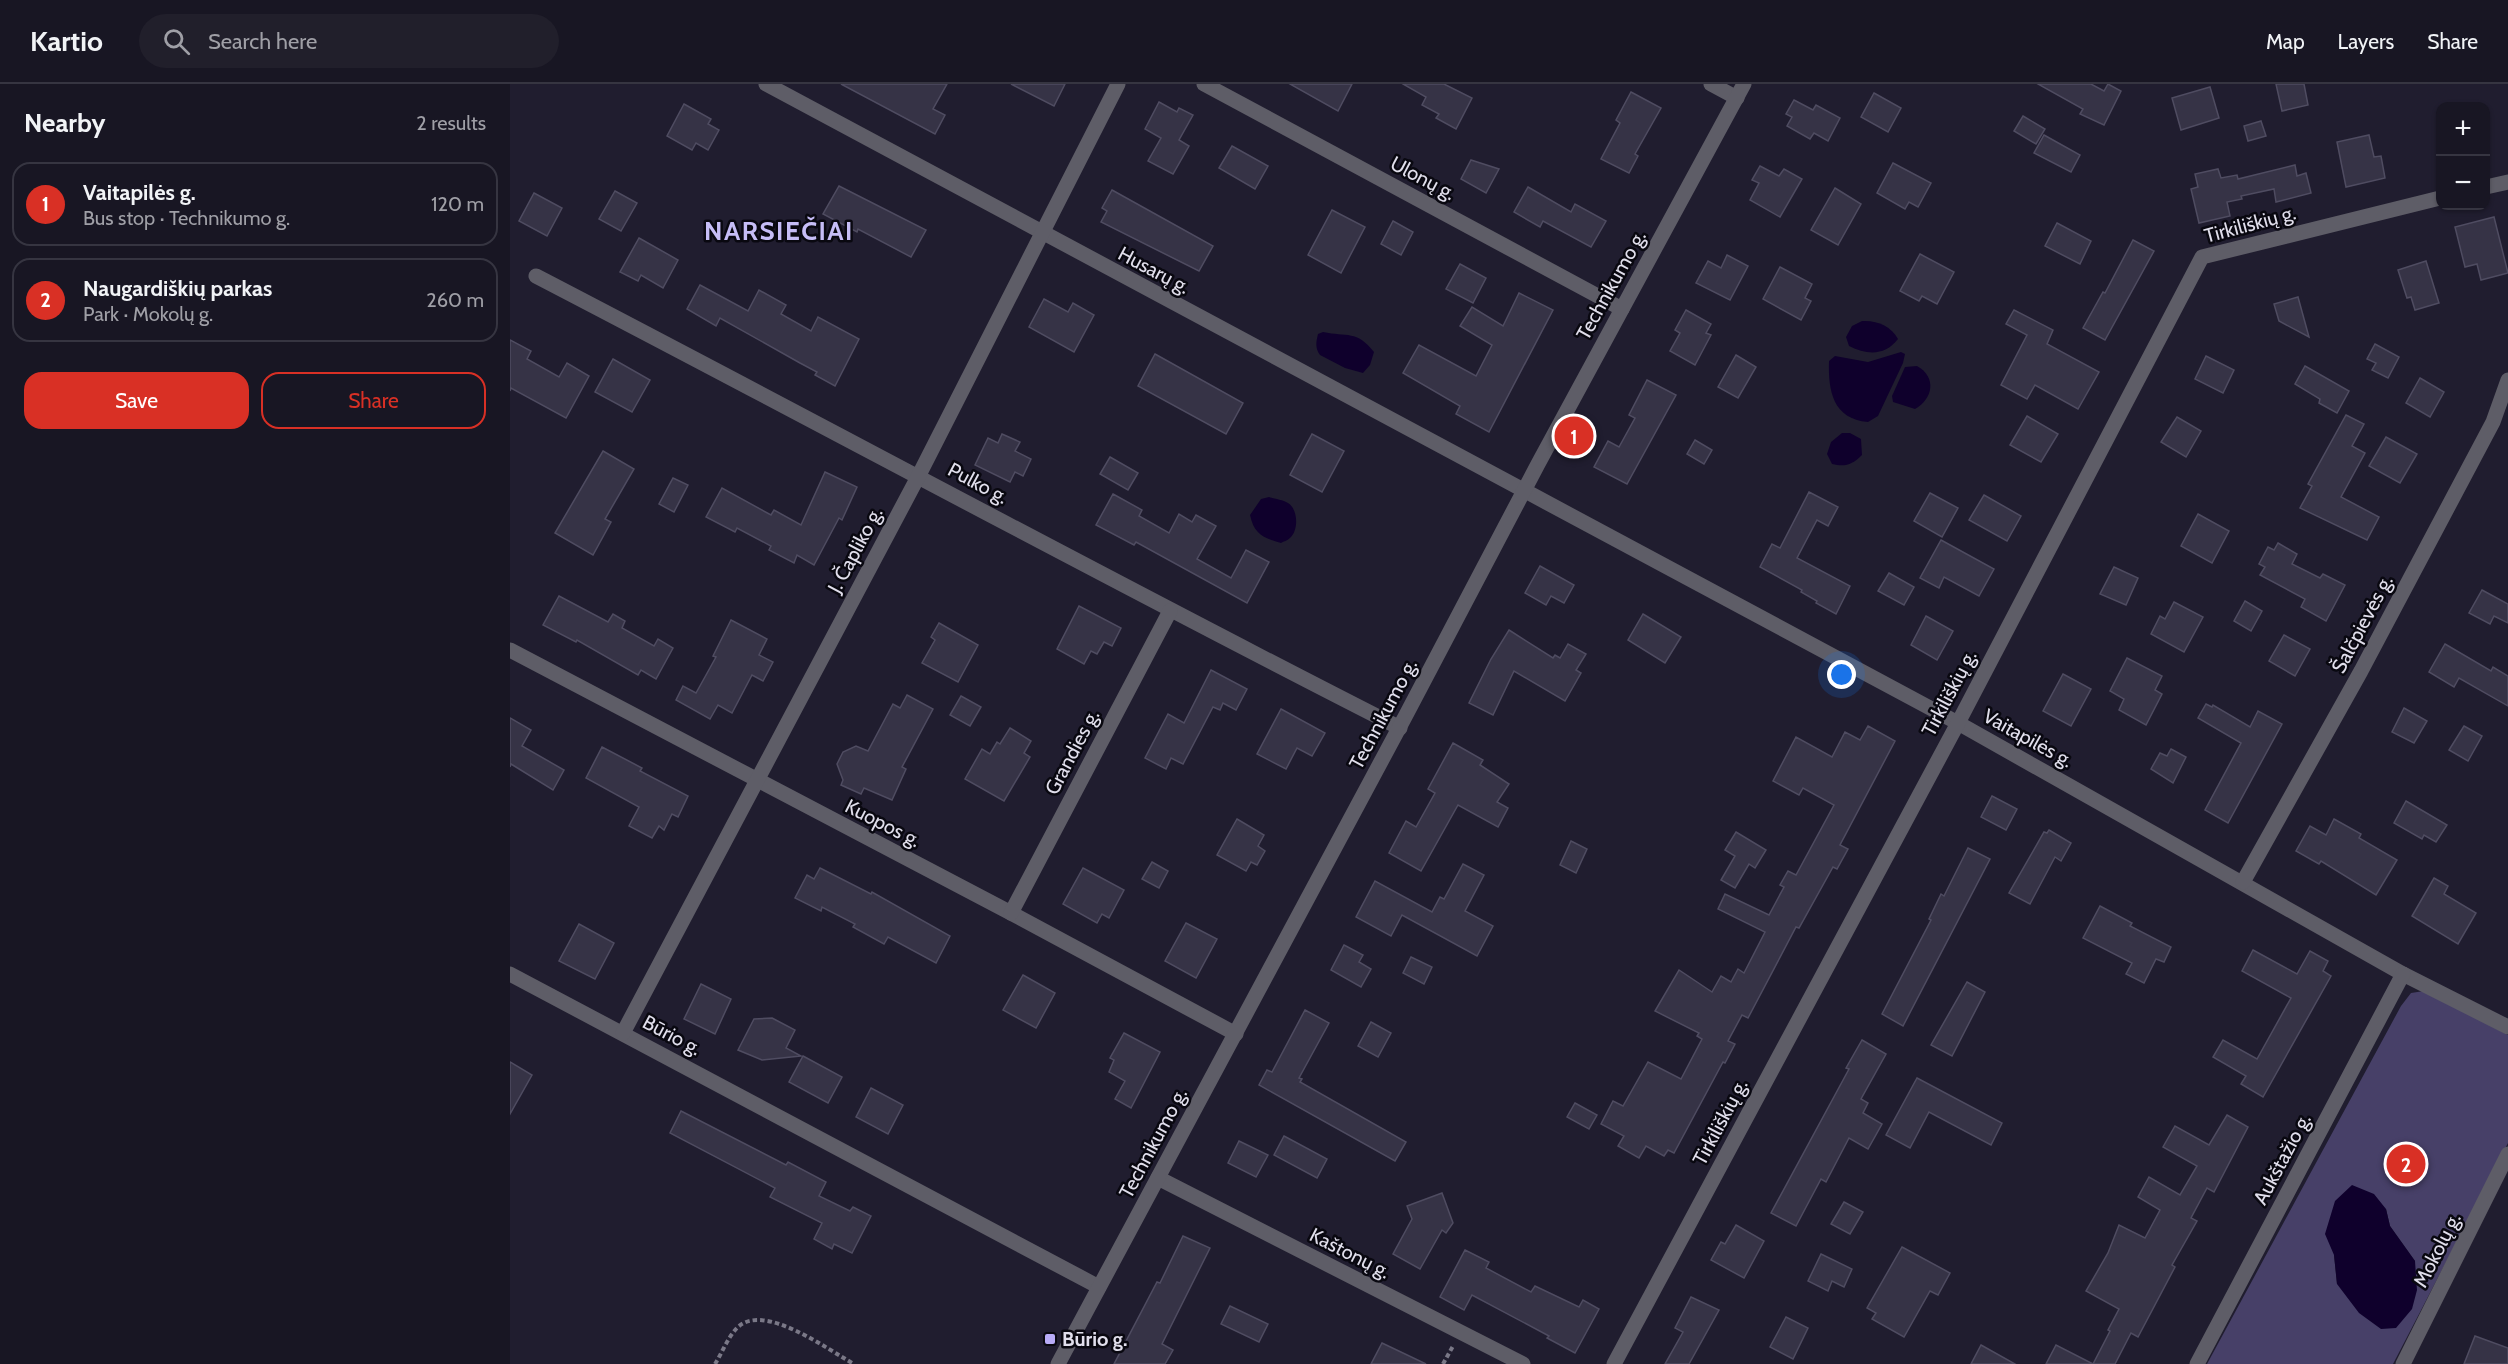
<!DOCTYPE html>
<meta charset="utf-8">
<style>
:root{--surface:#181623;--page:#211f2b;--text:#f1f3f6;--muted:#9f9fa6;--line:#363541;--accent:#d93025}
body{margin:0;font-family:Cabin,sans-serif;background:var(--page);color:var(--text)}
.controls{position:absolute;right:18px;top:18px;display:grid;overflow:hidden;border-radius:12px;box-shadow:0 2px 4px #0004}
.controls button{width:54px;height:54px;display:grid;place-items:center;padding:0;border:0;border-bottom:2px solid var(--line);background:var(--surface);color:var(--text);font:30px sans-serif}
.you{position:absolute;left:1332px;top:591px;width:21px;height:21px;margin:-15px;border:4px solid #fff;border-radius:50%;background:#1a73e8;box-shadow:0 0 0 9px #1a73e833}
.badge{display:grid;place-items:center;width:39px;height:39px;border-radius:50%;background:var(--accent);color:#fff;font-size:20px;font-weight:700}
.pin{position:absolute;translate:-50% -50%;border:3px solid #fff;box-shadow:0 2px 6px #0006}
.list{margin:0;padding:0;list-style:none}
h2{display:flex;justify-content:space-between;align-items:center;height:78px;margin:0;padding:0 24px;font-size:26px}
h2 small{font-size:20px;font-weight:400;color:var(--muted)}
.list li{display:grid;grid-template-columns:39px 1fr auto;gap:18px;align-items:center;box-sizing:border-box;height:84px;margin:0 12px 12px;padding:0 12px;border:2px solid var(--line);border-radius:18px}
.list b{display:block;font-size:22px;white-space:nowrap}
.list p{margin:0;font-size:20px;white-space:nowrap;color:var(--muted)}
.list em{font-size:20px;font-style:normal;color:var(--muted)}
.actions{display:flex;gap:12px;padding:18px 24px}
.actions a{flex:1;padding:14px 0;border:2px solid var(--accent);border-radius:18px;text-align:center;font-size:21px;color:var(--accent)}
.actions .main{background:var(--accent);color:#fff}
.icon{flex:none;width:33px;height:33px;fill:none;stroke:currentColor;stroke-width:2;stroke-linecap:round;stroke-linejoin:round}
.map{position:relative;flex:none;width:1998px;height:1280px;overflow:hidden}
header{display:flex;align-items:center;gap:36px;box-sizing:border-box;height:84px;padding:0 30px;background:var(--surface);border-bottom:2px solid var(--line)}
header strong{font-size:28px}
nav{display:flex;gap:33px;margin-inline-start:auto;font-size:21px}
.search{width:420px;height:54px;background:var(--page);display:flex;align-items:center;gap:15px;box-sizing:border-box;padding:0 21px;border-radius:33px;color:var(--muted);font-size:22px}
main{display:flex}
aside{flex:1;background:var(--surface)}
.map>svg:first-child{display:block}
.green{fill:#474068;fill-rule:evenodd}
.water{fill:#0f002c}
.building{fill:#363346;stroke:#4f4c61;stroke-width:1.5}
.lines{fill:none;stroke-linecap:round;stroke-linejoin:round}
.path{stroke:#7a7887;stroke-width:4;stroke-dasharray:4.5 3;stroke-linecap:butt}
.minor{stroke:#5e5d67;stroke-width:15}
.tertiary{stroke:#5e5d67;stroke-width:15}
.poi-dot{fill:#b8abf7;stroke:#090810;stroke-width:2}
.labels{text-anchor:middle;stroke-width:5;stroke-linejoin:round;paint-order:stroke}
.street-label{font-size:20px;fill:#e1dfec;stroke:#090810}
.poi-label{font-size:20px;font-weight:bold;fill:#e1dfec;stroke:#090810;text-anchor:start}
.district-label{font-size:26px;font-weight:bold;letter-spacing:1.5px;fill:#c6bdf6;stroke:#090810}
</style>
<header>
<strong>Kartio</strong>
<div class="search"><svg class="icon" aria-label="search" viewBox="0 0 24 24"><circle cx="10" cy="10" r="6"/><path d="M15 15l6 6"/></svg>Search here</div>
<nav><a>Map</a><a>Layers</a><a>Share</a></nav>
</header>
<main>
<aside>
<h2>Nearby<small>2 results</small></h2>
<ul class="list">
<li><span class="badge">1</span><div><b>Vaitapilės g.</b><p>Bus stop · Technikumo g.</p></div><em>120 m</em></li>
<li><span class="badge">2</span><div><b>Naugardiškių parkas</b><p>Park · Mokolų g.</p></div><em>260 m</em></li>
</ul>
<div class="actions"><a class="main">Save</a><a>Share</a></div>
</aside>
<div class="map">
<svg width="1998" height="1280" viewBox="0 0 1998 1280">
<rect width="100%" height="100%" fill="#201d2f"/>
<path class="green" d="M1914 907 1998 951V1059L1883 1280H1697L1891 922 1901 909ZM1876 1125 1880 1142 1905 1177 1827 1200 1824 1171Z"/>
<g class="water">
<path d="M1352 237C1367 236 1381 242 1388 255 1375 272 1357 271 1339 262L1336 253 1342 242Z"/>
<path d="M813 248C837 253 847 246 864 268L860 281 853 289 835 284 810 271C805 264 806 258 808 250Z"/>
<path d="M1391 268 1395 270 1393 279 1368 332 1358 338C1323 335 1318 307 1319 277L1325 272 1358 278Z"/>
<path d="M1407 282C1427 293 1423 315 1405 325L1383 318 1382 312 1395 283Z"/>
<path d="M1332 349H1340L1351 355 1352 371C1342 381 1335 383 1322 380L1317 370 1321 358Z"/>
<path d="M759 413C765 415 773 416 778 419 788 425 789 446 780 454 777 457 774 457 771 459 753 454 744 450 740 431L751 415Z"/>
<path d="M1842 1101 1864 1110 1876 1125 1880 1142 1905 1177 1907 1206 1902 1225 1886 1244 1871 1245 1849 1229 1827 1200 1824 1171 1815 1150 1825 1117Z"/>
</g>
<g class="building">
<path d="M331 0H437L423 25 435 31 425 50Z"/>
<path d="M501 0H555L544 22Z"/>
<path d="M780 0H842L828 27Z"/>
<path d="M893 0H934L962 14 946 45 926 34 929 30 912 21 916 13Z"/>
<path d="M1528 0H1581L1594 7 1598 0 1611 7 1594 41 1570 30 1573 25Z"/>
<path d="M1766 0H1794L1798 21 1772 27Z"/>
<path d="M1700 3 1709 34 1671 46 1662 14Z"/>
<path d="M1121 8 1151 24 1125 70 1128 72 1119 89 1091 75 1110 39 1106 36Z"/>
<path d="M1364 9 1391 24 1378 48 1351 33Z"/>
<path d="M1284 16 1303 26 1306 21 1330 34 1318 57 1304 49 1300 55 1277 42 1282 33 1276 30Z"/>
<path d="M649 18 667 28 669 24 683 31 669 56 679 62 663 90 638 77 651 54 635 45Z"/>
<path d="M174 20 201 35 198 40 209 46 198 66 186 59 182 66 157 52Z"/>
<path d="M1513 32 1535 45 1526 60 1504 47Z"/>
<path d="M1751 37 1756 52 1738 57 1734 42Z"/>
<path d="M1534 51 1570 71 1561 88 1524 69Z"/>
<path d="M1859 51 1864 73 1871 72 1875 94 1836 103 1827 58Z"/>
<path d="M722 62 758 82 745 105 709 84Z"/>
<path d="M961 76 989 85 976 109 951 95Z"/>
<path d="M1383 79 1421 99 1408 123 1399 118 1395 125 1367 109Z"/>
<path d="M1785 81 1787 92 1796 89 1801 109 1766 118 1764 105 1731 112 1732 115 1717 118 1720 132 1689 139 1681 105 1688 103 1685 90 1708 85 1711 94 1727 91 1728 95Z"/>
<path d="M1250 82 1269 92 1274 85 1292 95 1270 133 1240 116 1249 99 1242 96Z"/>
<path d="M329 102 416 146 401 173 348 145 347 148 313 130Z"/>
<path d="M1018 103 1061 128 1065 120 1096 137 1081 163 1033 137 1030 143 1004 128Z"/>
<path d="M1325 104 1351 120 1328 161 1301 146Z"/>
<path d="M602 106 703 162 689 187 591 138 597 127 592 124Z"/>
<path d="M105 107 127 119 111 147 89 135Z"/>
<path d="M24 109 52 124 37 152 9 137Z"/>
<path d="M822 126 855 143 831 189 798 171Z"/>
<path d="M1984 133 1998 189 1971 196 1967 180 1955 183 1945 143Z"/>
<path d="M883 137 903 148 891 171 871 160Z"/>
<path d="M1547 139 1581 157 1570 180 1535 162Z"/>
<path d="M129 154 168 176 153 204 131 191 128 197 110 188Z"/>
<path d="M1623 156 1644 167 1595 256 1573 244 1593 208 1595 209Z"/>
<path d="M1410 170 1444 188 1427 220 1412 212 1409 217 1390 207Z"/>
<path d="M1217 171 1238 182 1220 216 1186 199 1198 177 1211 184Z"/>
<path d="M1916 177 1929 219 1905 226 1901 213 1897 214 1888 186Z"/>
<path d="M950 180 976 194 963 219 936 205Z"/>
<path d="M1270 183 1302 200 1295 214 1301 217 1291 236 1253 215Z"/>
<path d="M190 201 238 227 249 206 276 221 271 230 301 247 308 233 349 255 325 302 305 291 307 288 290 279 210 234 206 242 177 225Z"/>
<path d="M1009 209 1043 226 979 348 946 330 950 322 893 289 909 261 966 292 982 261 950 242 962 223 993 242Z"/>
<path d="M1788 213 1799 253 1769 237 1764 220Z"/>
<path d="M534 215 558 228 563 219 584 231 564 268 519 243Z"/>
<path d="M1176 226 1201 240 1196 249 1201 251 1185 281 1160 267 1170 249 1165 246Z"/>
<path d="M1504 226 1543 246 1537 260 1589 288 1568 325 1525 301 1517 315 1491 301 1517 251 1496 240Z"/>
<path d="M0 256 21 267 17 275 49 293 57 279 79 292 56 334 1 304 0 307Z"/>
<path d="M1865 260 1889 273 1878 294 1862 286 1866 279 1857 275Z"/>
<path d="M645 270 733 319 716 350 628 302Z"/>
<path d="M1226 271 1246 283 1228 314 1208 303Z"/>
<path d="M1696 272 1724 286 1713 309 1685 295Z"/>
<path d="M103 275 140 296 122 328 85 308Z"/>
<path d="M1795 282 1839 307 1827 329 1809 319 1810 315 1785 300Z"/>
<path d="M1910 294 1934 308 1920 333 1896 319Z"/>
<path d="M1137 296 1166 311 1117 400 1084 383 1098 357 1109 363 1125 334 1119 331Z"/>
<path d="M1836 331 1854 340 1842 362 1855 369 1831 413 1869 433 1857 456 1790 424 1802 402 1798 400Z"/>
<path d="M1517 332 1548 350 1531 378 1500 361Z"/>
<path d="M1667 333 1691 347 1676 373 1651 358Z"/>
<path d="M492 350 510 358 505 367 521 375 513 392 505 388 500 398 465 381 478 354 488 359Z"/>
<path d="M802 350 834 367 812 408 780 391Z"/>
<path d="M1876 353 1907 370 1890 399 1859 382Z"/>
<path d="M1185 356 1202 366 1194 380 1177 370Z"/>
<path d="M93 367 124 385 95 435 101 438 83 471 45 449Z"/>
<path d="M600 373 628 389 618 406 590 390Z"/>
<path d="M315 388 347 403 332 436 329 434 304 481 287 471 284 479 259 466 261 462 227 444 225 448 196 433 212 404 261 431 264 426 291 441Z"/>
<path d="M163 394 178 401 164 428 149 420Z"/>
<path d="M1299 408 1328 423 1318 442 1307 436 1287 474 1340 502 1326 530 1306 519 1307 517 1291 508 1292 506 1250 483 1262 460 1270 464Z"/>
<path d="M1420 409 1448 424 1432 453 1404 437Z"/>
<path d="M603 410 632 426 629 432 659 449 669 430 682 438 686 431 706 442 687 475 721 494 736 466 759 478 737 519 626 458 624 461 586 441Z"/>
<path d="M1474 411 1511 432 1497 457 1459 436Z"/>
<path d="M1688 430 1719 447 1702 479 1671 462Z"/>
<path d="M1431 456 1484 485 1469 512 1434 493 1429 504 1410 494Z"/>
<path d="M1768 459 1787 470 1782 480 1810 494 1813 490 1835 501 1816 537 1791 523 1795 515 1750 491 1755 483 1749 480 1758 463 1764 466Z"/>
<path d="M1030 482 1064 501 1054 519 1041 512 1036 521 1015 509Z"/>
<path d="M1604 483 1628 494 1616 521 1590 510Z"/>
<path d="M1379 489 1404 503 1394 521 1368 507Z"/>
<path d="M1972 506 1998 520V539L1984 532 1980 540 1959 529Z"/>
<path d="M49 512 98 538 103 530 115 537 112 544 144 562 148 555 163 564 146 595 131 586 128 591 67 556 66 558 33 541Z"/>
<path d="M1735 517 1752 527 1741 547 1724 537Z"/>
<path d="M1664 518 1693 533 1674 568 1641 550 1650 532 1655 535Z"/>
<path d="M569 522 611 544 602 562 594 558 587 570 581 567 574 580 547 565Z"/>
<path d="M1133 530 1171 553 1155 579 1118 556Z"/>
<path d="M1416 532 1443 547 1427 576 1401 561Z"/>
<path d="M221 536 257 555 249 571 263 578 253 597 242 591 222 629 208 621 200 635 166 616 173 602 186 609 206 573 203 572Z"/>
<path d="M429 539 468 561 448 598 412 579 425 556 421 553Z"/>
<path d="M999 546 1043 574 1045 571 1050 574 1058 560 1076 570 1066 586 1071 589 1055 617 1004 587 983 631 959 619 981 575Z"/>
<path d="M1774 551 1800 565 1785 592 1759 577Z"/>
<path d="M1935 560 1981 587 1983 583 1998 592V622L1949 594 1944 603 1919 588Z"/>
<path d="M1617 574 1652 592 1645 606 1652 610 1636 641 1609 626 1614 615 1600 607Z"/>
<path d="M701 586 737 605 726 626 713 619 710 626 703 623 673 680 661 674 656 685 635 674 658 630 674 639Z"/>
<path d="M1553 590 1581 605 1561 642 1533 627Z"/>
<path d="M397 611 423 625 392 683 396 685 382 716 354 704 351 710 331 701 333 696 327 680 333 668 346 662 358 667 383 620 390 624Z"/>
<path d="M451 612 471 623 460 642 440 631Z"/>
<path d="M1696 620 1702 623 1703 621 1740 643 1748 627 1772 640 1718 739 1695 726 1731 659 1688 634Z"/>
<path d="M1894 624 1917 637 1904 659 1882 648Z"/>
<path d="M771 625 815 649 802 672 787 664 776 685 747 670Z"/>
<path d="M0 634 21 646 12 662 54 686 43 706 1 680 0 683Z"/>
<path d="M1358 642 1385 657 1330 761 1338 765 1327 785 1323 783 1289 844 1286 843 1238 934 1232 931 1218 957 1225 960 1215 979 1213 978 1164 1069 1158 1066 1154 1072 1136 1062 1129 1074 1108 1062 1114 1052 1091 1040 1103 1017 1113 1022 1138 978 1171 995 1192 955 1187 952 1189 949 1145 927 1169 886 1202 908 1211 892 1221 898 1228 885 1234 889 1255 848 1208 825 1215 810 1259 831 1274 803 1270 801 1278 787 1286 791 1324 721 1293 704 1289 711 1263 697 1286 653 1322 673 1335 648 1350 656Z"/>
<path d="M1954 642 1972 652 1958 677 1939 666Z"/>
<path d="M500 644 521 657 514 669 520 673 494 717 455 695 472 665 480 670 487 658 490 660Z"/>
<path d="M943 659 973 676 970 681 999 700 987 718 998 724 988 743 948 721 911 787 879 769 896 737 906 743 925 709 918 705Z"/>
<path d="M92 663 132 684 130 687 178 712 168 733 162 730 154 746 149 742 142 754 119 742 129 723 76 694Z"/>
<path d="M1661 665 1676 673 1663 699 1641 685 1650 669 1657 672Z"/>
<path d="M1482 712 1507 725 1496 746 1471 733Z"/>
<path d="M1896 717 1937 741 1926 758 1914 751 1912 755 1884 739Z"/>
<path d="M727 735 754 751 748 762 755 767 747 781 741 778 736 787 707 771Z"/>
<path d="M1824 735 1851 750 1849 754 1887 776 1866 811 1811 777 1809 780 1786 767 1800 742 1816 751Z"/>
<path d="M1539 746 1561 759 1551 777 1545 773 1520 820 1499 809 1534 748 1537 749Z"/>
<path d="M1226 748 1256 766 1245 784 1239 780 1225 804 1211 796 1225 772 1215 766Z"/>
<path d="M1061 757 1077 765 1066 789 1050 781Z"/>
<path d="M1458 764 1480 775 1393 942 1372 930 1421 836 1419 835 1431 810 1434 812Z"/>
<path d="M642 778 658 787 649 804 632 795Z"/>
<path d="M953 780 974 791 955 827 983 842 967 872 892 831 881 852 846 833 865 797 922 828 930 813 934 815Z"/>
<path d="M310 784 361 810 362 808 440 852 426 879 378 853 374 860 343 843 345 840 312 823 311 827 285 814 297 791 304 795Z"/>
<path d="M573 784 614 806 599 834 592 830 587 839 553 820Z"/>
<path d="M1924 794 1938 802 1934 810 1966 829 1948 860 1902 832Z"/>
<path d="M1590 822 1622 839 1620 842 1661 863 1654 878 1646 875 1634 899 1616 890 1622 879 1573 854Z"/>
<path d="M676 839 707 855 686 894 655 877Z"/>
<path d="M69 840 104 859 85 895 49 877Z"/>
<path d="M834 861 853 871 849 878 861 885 851 903 821 886Z"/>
<path d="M1743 866 1787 890 1800 867 1818 877 1813 887 1821 892 1753 1013 1731 1000 1736 992 1703 973 1713 956 1747 975 1781 914 1732 887Z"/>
<path d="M901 873 922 883 914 900 893 889Z"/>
<path d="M513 891 545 909 526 944 493 926Z"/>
<path d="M1457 898 1475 908 1442 972 1421 961Z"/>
<path d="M191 900 221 915 205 950 174 935Z"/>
<path d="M795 926 819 939 789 994 792 995 790 998 896 1058 885 1077 749 1001 757 986 762 988Z"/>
<path d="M262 934 285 946 276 964 291 972 252 976 228 966 244 935Z"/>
<path d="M861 938 881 949 868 973 848 962Z"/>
<path d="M614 949 650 968 621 1024 605 1015 615 997 599 988 604 976 600 974Z"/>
<path d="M1352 956 1376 970 1351 1015 1358 1019 1353 1029 1372 1040 1358 1065 1339 1054 1316 1098 1311 1095 1286 1142 1261 1129 1339 985 1336 984Z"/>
<path d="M293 972 332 993 318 1019 279 998Z"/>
<path d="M0 978 22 991 0 1030Z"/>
<path d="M1407 994 1492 1039 1481 1061 1419 1028 1400 1064 1376 1051Z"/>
<path d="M361 1004 393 1021 378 1050 346 1033Z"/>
<path d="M1065 1019 1087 1031 1079 1045 1057 1033Z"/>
<path d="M171 1027 276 1081 278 1078 316 1098 309 1112 340 1127 343 1123 361 1132 342 1169 324 1160 322 1165 304 1155 312 1139 260 1113 265 1104 160 1049Z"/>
<path d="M1717 1031 1738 1043 1704 1108 1697 1104 1681 1134 1687 1137 1662 1181 1665 1183 1628 1253 1621 1249 1605 1280H1536L1546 1261 1583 1280 1600 1247 1598 1246 1609 1225 1576 1207 1598 1169 1609 1141 1635 1154 1650 1126 1628 1113 1639 1093 1670 1111 1687 1082 1653 1063 1665 1042 1699 1061Z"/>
<path d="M774 1052 817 1075 807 1094 764 1071Z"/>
<path d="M729 1057 758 1071 746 1093 718 1079Z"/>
<path d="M932 1109 943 1139 936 1149 932 1146 910 1185 883 1170 902 1135 897 1122Z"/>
<path d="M1334 1118 1353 1128 1340 1150 1321 1140Z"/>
<path d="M1226 1141 1254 1157 1234 1194 1201 1176 1211 1158 1215 1160Z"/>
<path d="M673 1152 700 1164 652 1260 663 1266 655 1280H604L647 1198 650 1199Z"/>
<path d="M1392 1163 1440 1189 1428 1211 1420 1207 1394 1253 1362 1235 1366 1229 1357 1224Z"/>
<path d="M955 1166 979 1178 976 1184 1021 1208 1025 1202 1069 1223 1073 1216 1089 1225 1065 1269 1037 1254 1039 1252 962 1211 954 1226 930 1213Z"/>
<path d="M1311 1170 1342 1185 1334 1203 1322 1197 1318 1207 1298 1197Z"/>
<path d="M1181 1213 1209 1226 1179 1280H1155L1173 1248 1165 1244Z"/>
<path d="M720 1222 758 1240 749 1258 711 1240Z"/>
<path d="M1276 1233 1298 1244 1283 1275 1260 1263Z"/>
<path d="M1965 1252 1998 1264V1280H1954Z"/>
<path d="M872 1259 916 1280H861Z"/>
<path d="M1471 1261 1505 1280H1461Z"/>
</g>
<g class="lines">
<g class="path">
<path d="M205 1280C212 1269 218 1253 227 1244 253 1217 318 1266 344 1280"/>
<path d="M933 1280 943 1262"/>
</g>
<g class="minor">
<path d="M256 0 1448 639 1893 890 1998 943"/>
<path d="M694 0 1112 225"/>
<path d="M1201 0 1227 14"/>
<path d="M1976 103 1998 98"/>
<path d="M26 192C315 342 600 497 890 644"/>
<path d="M0 566 501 829 726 950"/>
<path d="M1733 798 1851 587 1983 338 1998 296"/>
<path d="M501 829 660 527"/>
<path d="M0 890 589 1203"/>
<path d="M113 949 409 391 608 0"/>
<path d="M648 1094 1013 1280"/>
<path d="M1104 1280 1448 639 1692 173 1930 114"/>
<path d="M1687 1280 1893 890"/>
<path d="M1893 1280 1998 1070"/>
</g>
<path class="tertiary" d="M548 1280 896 631 1028 380 1234 0"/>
</g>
<rect class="poi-dot" x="534" y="1249" width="12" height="12" rx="3"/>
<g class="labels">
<g class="street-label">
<text transform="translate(913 94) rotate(28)" y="7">Ulonų g.</text>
<text transform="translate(1740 140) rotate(-15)" y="7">Tirkiliškių g.</text>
<text transform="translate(644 186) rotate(28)" y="7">Husarų g.</text>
<text transform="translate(1101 201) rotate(-61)" y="7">Technikumo g.</text>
<text transform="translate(468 399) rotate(28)" y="7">Pulko g.</text>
<text transform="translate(345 466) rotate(-62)" y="7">J. Čapliko g.</text>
<text transform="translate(1852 540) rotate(-62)" y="7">Šalčpievės g.</text>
<text transform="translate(1439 609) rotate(-62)" y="7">Tirkiliškių g.</text>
<text transform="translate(873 630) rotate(-62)" y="7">Technikumo g.</text>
<text transform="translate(1518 654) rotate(29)" y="7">Vaitapilės g.</text>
<text transform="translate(562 668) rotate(-62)" y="7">Grandies g.</text>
<text transform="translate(373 739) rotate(27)" y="7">Kuopos g.</text>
<text transform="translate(162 951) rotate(28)" y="7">Būrio g.</text>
<text transform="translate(1210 1038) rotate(-62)" y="7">Tirkiliškių g.</text>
<text transform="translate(643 1059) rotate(-62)" y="7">Technikumo g.</text>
<text transform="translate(1772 1075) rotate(-62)" y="7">Aukštažio g.</text>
<text transform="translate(1927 1166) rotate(-63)" y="7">Mokolų g.</text>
<text transform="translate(840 1169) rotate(27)" y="7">Kaštonų g.</text>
</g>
<g class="poi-label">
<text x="552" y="1262">Būrio g.</text>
</g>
<g class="district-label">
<text x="269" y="156">NARSIEČIAI</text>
</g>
</g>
</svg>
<div class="controls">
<button>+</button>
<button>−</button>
</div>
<div class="you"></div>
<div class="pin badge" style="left:1064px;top:352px">1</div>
<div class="pin badge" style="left:1896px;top:1080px">2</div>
</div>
</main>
